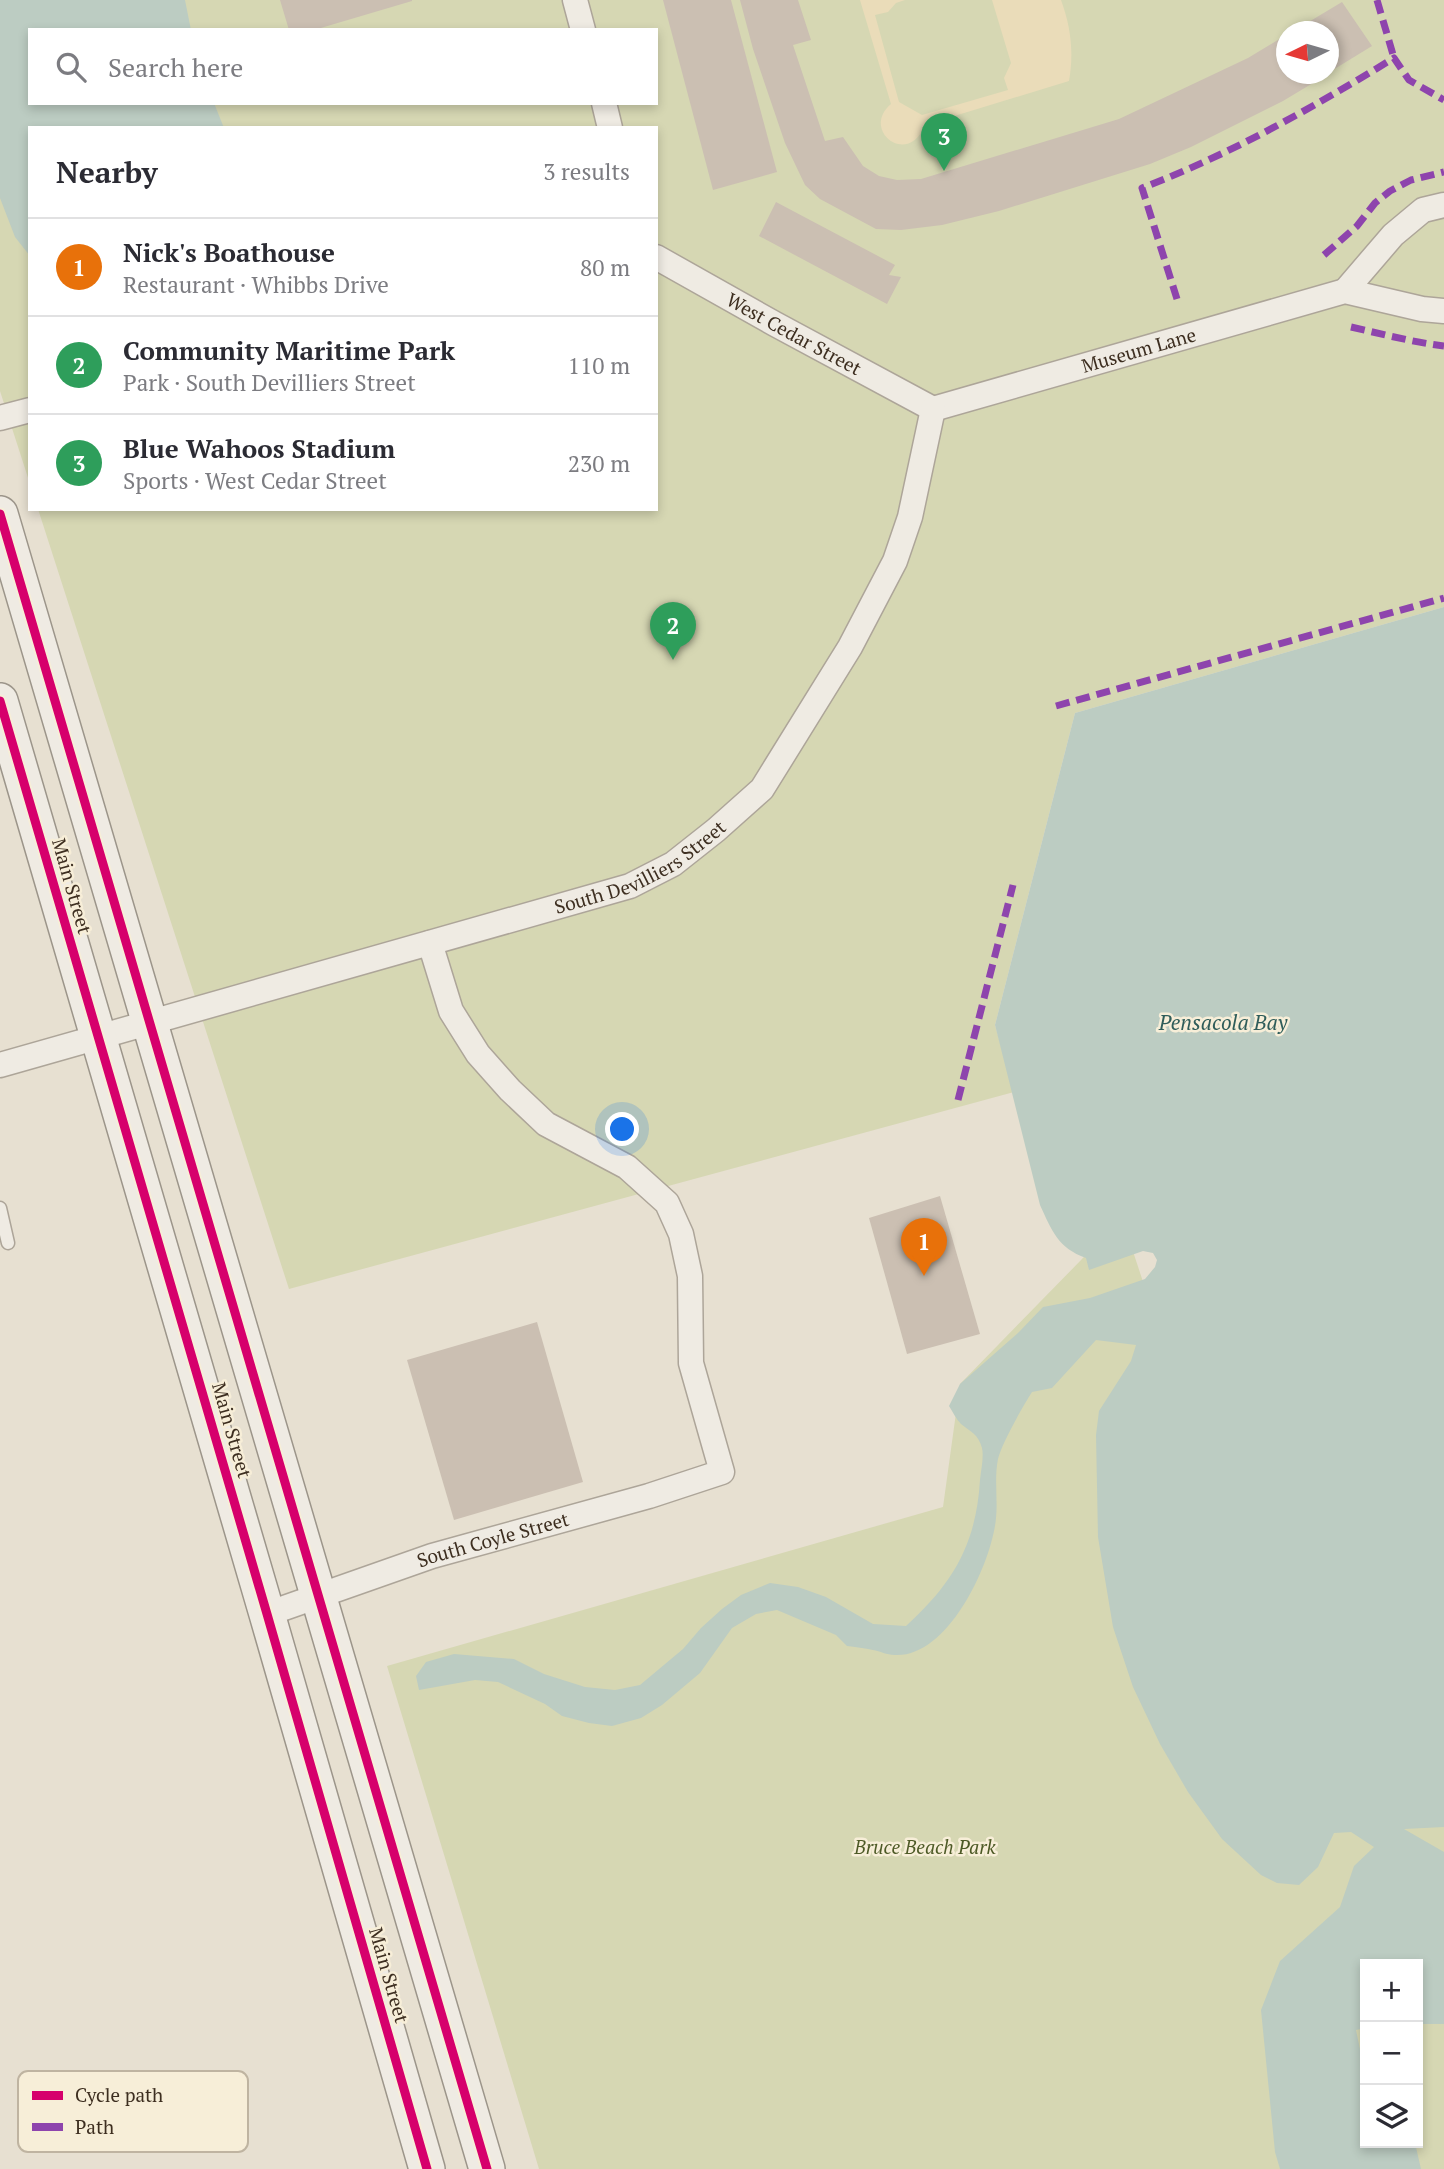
<!DOCTYPE html>
<meta charset="utf-8">
<style>
:root{--surface:#fff;--page:#f7f7f7;--text:#2b2b33;--muted:#7c7c81;--line:#e1e1e2;--accent:#7c3aed}
body{margin:0;font-family:"PT Serif",serif;background:var(--page);color:var(--text)}
.controls{position:absolute;right:21px;bottom:21px;display:grid;overflow:hidden;border-radius:0px;box-shadow:0 4px 10px #0003}
.controls button{width:63px;height:63px;display:grid;place-items:center;padding:0;border:0;border-bottom:2px solid var(--line);background:var(--surface);color:var(--text);font:35px sans-serif}
.compass{position:absolute;left:1276px;top:21px;width:63px;height:63px;border-radius:50%;background:var(--surface);box-shadow:0 4px 10px #0003;rotate:265deg}
.you{position:absolute;left:623px;top:1130px;width:24px;height:24px;margin:-18px;border:5px solid #fff;border-radius:50%;background:#1a73e8;box-shadow:0 0 0 10px #1a73e833}
.badge{display:grid;place-items:center;width:46px;height:46px;border-radius:50%;background:var(--accent);color:#fff;font-size:23px;font-weight:700}
.pin{position:absolute;translate:-50% -58px;filter:drop-shadow(0 2px 4px #0008)}
.pin::after{content:'';position:absolute;top:37px;width:24px;height:21px;background:inherit;clip-path:polygon(0 0,100% 0,50% 100%)}
.list{margin:0;padding:0;list-style:none}
h2{display:flex;justify-content:space-between;align-items:center;height:91px;margin:0;padding:0 28px;font-size:30px}
h2 small{font-size:23px;font-weight:400;color:var(--muted)}
.list li{display:grid;grid-template-columns:46px 1fr auto;gap:21px;align-items:center;box-sizing:border-box;height:98px;padding:0 28px;border-top:2px solid var(--line)}
.list b{display:block;font-size:26px;white-space:nowrap}
.list p{margin:0;font-size:23px;white-space:nowrap;color:var(--muted)}
.list em{font-size:23px;font-style:normal;color:var(--muted)}
.icon{flex:none;width:38px;height:38px;fill:none;stroke:currentColor;stroke-width:2;stroke-linecap:round;stroke-linejoin:round}
.map{position:relative;flex:none;width:1444px;height:2169px;overflow:hidden}
.search{position:absolute;background:var(--surface);box-shadow:0 4px 10px #0003;left:28px;top:28px;width:630px;height:77px;display:flex;align-items:center;gap:18px;box-sizing:border-box;padding:0 24px;border-radius:0px;color:var(--muted);font-size:26px}
.panel{position:absolute;background:var(--surface);box-shadow:0 4px 10px #0003;left:28px;top:126px;width:630px;height:385px;border-radius:0px}
.map>svg:first-child{display:block}
.green{fill:#d6d7b3;fill-rule:evenodd}
.sand{fill:#eadcb9}
.water{fill:#bcccc2}
.building{fill:#cbbfb2}
.lines{fill:none;stroke-linecap:round;stroke-linejoin:round}
.lane-casing{stroke:#ada599;stroke-width:15}
.street-casing{stroke:#ada599;stroke-width:27}
.secondary-casing{stroke:#9c958a;stroke-width:38}
.lane{stroke:#efebe3;stroke-width:12}
.street{stroke:#efebe3;stroke-width:24}
.secondary{stroke:#efebe3;stroke-width:35}
.quiet{stroke:#8e44ad;stroke-width:7;stroke-dasharray:14 7;stroke-linecap:butt}
.cycleway-casing{stroke:#f7eed8;stroke-width:13}
.cycleway{stroke:#d6006c;stroke-width:9}
.labels{text-anchor:middle;stroke-width:5;stroke-linejoin:round;paint-order:stroke}
.street-label{font-size:19px;fill:#3d2e20;stroke:#f7eed8}
.park-label{font-size:19px;font-style:italic;fill:#4d5a26;stroke:#f7eed8}
.water-label{font-size:21px;font-style:italic;fill:#2f5d5a;stroke:#f7eed8}
.key{fill:#f7eed8;stroke:#bfb4a1;stroke-width:2}
.key-label{font-size:19px;fill:#3d2e20}
</style>
<div class="map">
<svg width="1444" height="2169" viewBox="0 0 1444 2169">
<rect width="100%" height="100%" fill="#e7e0d1"/>
<g class="green">
<path d="M0 0H1444V607L1075 713 995 1025 1014 1092 289 1289 38 509H656V128H30V484L0 391ZM30 30H656V103H30ZM1286 32H1328V74H1286Z"/>
<path d="M1122 1218 1178 1388 1444 1789V2169H539L387 1666 943 1507 960 1384ZM1365 1964H1418V2143H1365Z"/>
</g>
<path class="sand" d="M860 0H905L896 3 888 12 875 15 899 102 922 115 1008 90 1004 78 1011 63 992 0H1061C1071 27 1074 53 1069 81L925 125C908 168 860 130 891 104Z"/>
<g class="water">
<path d="M0 0H185L191 30H30V103H214L224 128H30V256L15 237 0 198Z"/>
<path d="M1444 607V1827L1404 1829 1444 1852V2024H1418V1964H1365V2028L1356 2030 1363 2064H1365V2143H1415L1421 2169H1280L1275 2152 1261 2010 1280 1961 1340 1907 1354 1866 1374 1847 1351 1832 1334 1833 1318 1867 1299 1885 1277 1883 1261 1875 1222 1839 1188 1792 1160 1744 1133 1687 1113 1627 1098 1537 1096 1435 1099 1411 1131 1361 1136 1345 1096 1340 1052 1388 1032 1392C1023 1406 1002 1443 998 1459 994 1479 998 1499 996 1518 992 1563 948 1659 894 1655 887 1655 880 1651 873 1650 865 1648 855 1647 847 1646L836 1635 777 1610 756 1614 732 1628 700 1673 662 1705 641 1718 612 1726 589 1723 562 1716 545 1704 498 1682 475 1680 419 1690 416 1676 426 1662 454 1654 514 1659 544 1674 585 1687 615 1690 640 1685 683 1649 701 1628 722 1609 741 1595 770 1583 798 1587 826 1597 873 1624 906 1626C953 1583 976 1545 980 1480 981 1470 984 1457 982 1448 978 1434 971 1432 961 1424 956 1419 953 1412 949 1406L960 1384 1019 1332 1043 1307 1090 1298 1145 1279 1155 1267 1157 1260 1153 1253 1143 1251 1089 1270 1086 1258C1058 1248 1052 1231 1040 1205L995 1025 1075 713Z"/>
</g>
<g class="building">
<path d="M280 0H412V1L314 30H289Z"/>
<path d="M663 0H731L777 172 713 190Z"/>
<path d="M740 0H798L811 40 793 45 825 141 843 137 863 166 879 176 897 180 921 179 1119 119 1248 58 1286 35V74H1328L1283 101 1191 147 1150 164 999 211 942 225 901 230 876 229 820 199 805 185 785 143 753 49Z"/>
<path d="M1342 2 1372 46 1328 73V32H1292Z"/>
<path d="M776 202 895 265 889 275 901 277 887 304 759 236Z"/>
<path d="M940 1196 980 1334 907 1354 869 1218Z"/>
<path d="M537 1322 583 1482 454 1520 407 1360Z"/>
</g>
<g class="lines">
<g class="lane-casing">
<path id="lane" d="M0 1208 8 1243"/>
</g>
<g class="street-casing">
<g id="street">
<path d="M575 0 583 30"/>
<path d="M604 103 610 128"/>
<path id="s1" d="M656 257 775 324 933 409"/>
<path d="M1345 291 1393 235 1423 210 1444 205"/>
<path id="s2" d="M933 409 1345 291 1422 309 1444 311"/>
<path d="M0 418 30 410"/>
<path id="s3" d="M0 1065 630 886 673 864 716 830 762 789 850 647 895 561 910 517 933 409"/>
<path id="s4" d="M267 1614 432 1556 649 1496 722 1472 691 1363 690 1276 681 1234 667 1203 627 1167 546 1124 510 1090 478 1054 451 1011 430 943"/>
</g>
</g>
<g class="secondary-casing">
<g id="secondary">
<path d="M0 514 487 2169"/>
<path d="M0 701 267 1614 427 2169"/>
</g>
</g>
<use href="#lane" class="lane"/>
<use href="#street" class="street"/>
<use href="#secondary" class="secondary"/>
<g class="quiet">
<path d="M1377 0 1394 58"/>
<path d="M1324 255 1357 226 1375 203 1390 191 1411 180 1444 172"/>
<path d="M1177 299 1142 188C1231 154 1312 108 1394 58L1409 80 1444 100"/>
<path d="M1351 327C1382 334 1412 342 1444 346"/>
<path d="M1056 706 1444 598"/>
<path d="M958 1100 1013 885"/>
</g>
<g class="cycleway-casing">
<g id="cycleway">
<path d="M0 514 487 2169"/>
<path d="M0 701 267 1614 427 2169"/>
</g>
</g>
<use href="#cycleway" class="cycleway"/>
</g>
<g class="labels">
<g class="street-label">
<text dy="7" stroke="none"><textPath href="#s1" startOffset="158">West Cedar Street</textPath></text>
<text dy="7" stroke="none"><textPath href="#s2" startOffset="214">Museum Lane</textPath></text>
<text dy="7" stroke="none"><textPath href="#s3" startOffset="672">South Devilliers Street</textPath></text>
<text transform="translate(72 886) rotate(74)" y="7">Main Street</text>
<text transform="translate(232 1430) rotate(74)" y="7">Main Street</text>
<text dy="7" stroke="none"><textPath href="#s4" startOffset="238">South Coyle Street</textPath></text>
<text transform="translate(389 1975) rotate(74)" y="7">Main Street</text>
</g>
<g class="park-label">
<text x="925" y="1854">Bruce Beach Park</text>
</g>
<g class="water-label">
<text x="1223" y="1030">Pensacola Bay</text>
</g>
</g>
<rect x="18" y="2071" width="230" height="81" rx="10" class="key"/>
<rect x="32" y="2091" width="31" height="9" fill="#d6006c"/>
<rect x="32" y="2123" width="31" height="8" fill="#8e44ad"/>
<g class="key-label">
<text x="75" y="2102">Cycle path</text>
<text x="75" y="2134">Path</text>
</g>
</svg>
<div class="controls">
<button>+</button>
<button>−</button>
<button><svg class="icon" aria-label="layers" viewBox="0 0 24 24"><path d="M12 4l9 5-9 5-9-5zM3 14l9 5 9-5"/></svg></button>
</div>
<svg class="compass" viewBox="-18 -18 36 36"><path d="M0-13l5 13h-10z" fill="#e53935"/><path d="M0 13l5-13h-10z" fill="#7c7c81"/></svg>
<div class="you"></div>
<div class="pin badge" style="left:924px;top:1276px;background:#e8710a">1</div>
<div class="pin badge" style="left:673px;top:660px;background:#2e9e5b">2</div>
<div class="pin badge" style="left:944px;top:171px;background:#2e9e5b">3</div>
<div class="search"><svg class="icon" aria-label="search" viewBox="0 0 24 24"><circle cx="10" cy="10" r="6"/><path d="M15 15l6 6"/></svg>Search here</div>
<section class="panel">
<h2>Nearby<small>3 results</small></h2>
<ul class="list">
<li><span class="badge" style="background:#e8710a">1</span><div><b>Nick's Boathouse</b><p>Restaurant · Whibbs Drive</p></div><em>80 m</em></li>
<li><span class="badge" style="background:#2e9e5b">2</span><div><b>Community Maritime Park</b><p>Park · South Devilliers Street</p></div><em>110 m</em></li>
<li><span class="badge" style="background:#2e9e5b">3</span><div><b>Blue Wahoos Stadium</b><p>Sports · West Cedar Street</p></div><em>230 m</em></li>
</ul>
</section>
</div>
